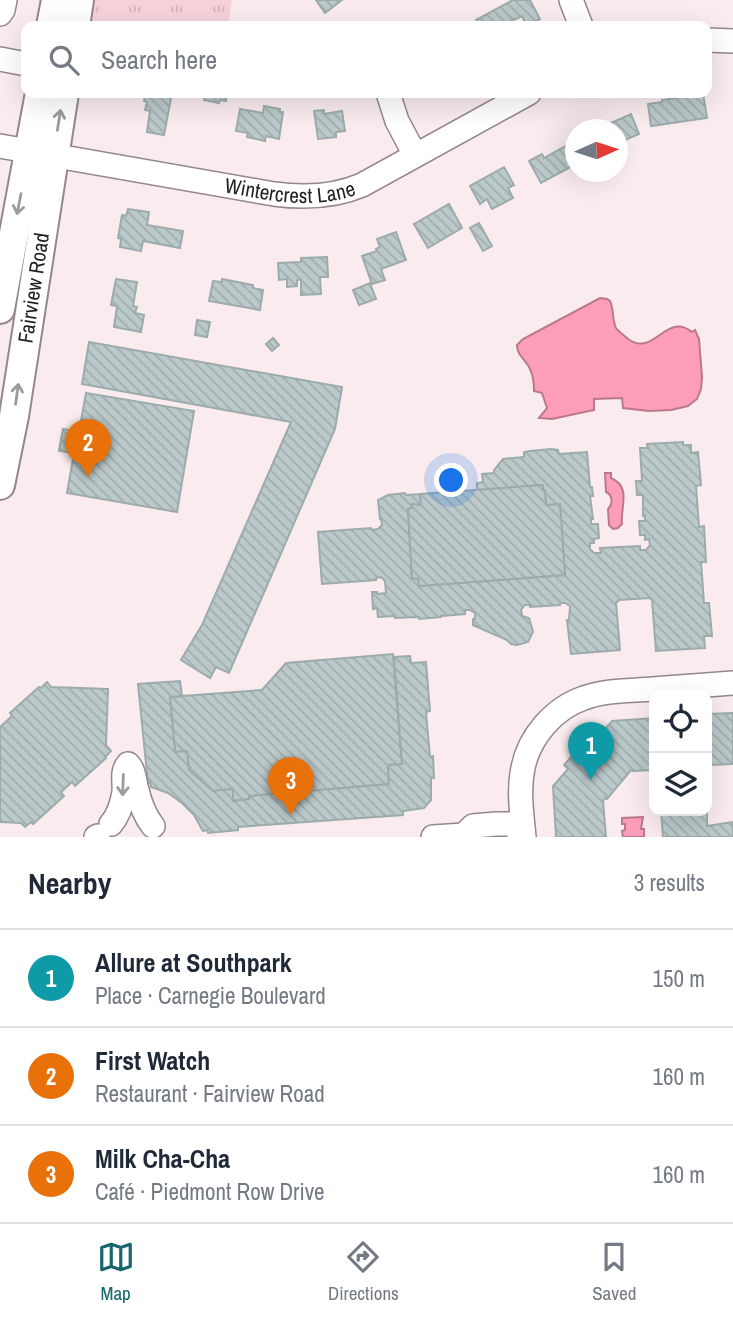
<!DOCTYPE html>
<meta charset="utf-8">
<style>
:root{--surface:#fff;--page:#f2f2f3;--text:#1f2937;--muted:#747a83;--line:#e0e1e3;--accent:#17666b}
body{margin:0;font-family:"Archivo Narrow",sans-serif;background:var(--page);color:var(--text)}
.controls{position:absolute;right:21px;bottom:21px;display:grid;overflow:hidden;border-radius:14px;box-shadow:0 7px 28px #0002}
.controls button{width:63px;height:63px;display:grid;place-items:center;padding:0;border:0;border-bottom:2px solid var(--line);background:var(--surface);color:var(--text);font:35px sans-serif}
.compass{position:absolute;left:565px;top:119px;width:63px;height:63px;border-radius:50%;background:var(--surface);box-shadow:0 7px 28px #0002;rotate:87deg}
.you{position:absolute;left:452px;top:481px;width:24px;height:24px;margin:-18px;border:5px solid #fff;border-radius:50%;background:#1a73e8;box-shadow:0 0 0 10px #1a73e833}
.badge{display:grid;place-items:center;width:46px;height:46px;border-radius:50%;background:var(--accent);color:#fff;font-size:23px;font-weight:700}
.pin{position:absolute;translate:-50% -58px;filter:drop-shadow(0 2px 4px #0008)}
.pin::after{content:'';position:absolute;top:37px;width:24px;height:21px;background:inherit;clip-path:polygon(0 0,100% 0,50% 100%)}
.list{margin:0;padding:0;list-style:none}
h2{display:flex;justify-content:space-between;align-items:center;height:91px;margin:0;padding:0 28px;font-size:30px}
h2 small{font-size:23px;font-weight:400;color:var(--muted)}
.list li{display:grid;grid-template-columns:46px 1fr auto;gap:21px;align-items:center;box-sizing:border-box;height:98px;padding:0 28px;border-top:2px solid var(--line)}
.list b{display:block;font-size:26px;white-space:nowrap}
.list p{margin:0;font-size:23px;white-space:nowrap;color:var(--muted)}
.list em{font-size:23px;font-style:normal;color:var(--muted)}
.icon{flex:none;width:38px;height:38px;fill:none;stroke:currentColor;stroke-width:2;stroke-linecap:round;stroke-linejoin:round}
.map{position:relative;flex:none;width:733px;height:837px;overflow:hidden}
.search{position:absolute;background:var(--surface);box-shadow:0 7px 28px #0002;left:21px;right:21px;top:21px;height:77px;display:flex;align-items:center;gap:18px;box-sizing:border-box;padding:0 24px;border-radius:14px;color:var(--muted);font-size:26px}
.sheet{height:385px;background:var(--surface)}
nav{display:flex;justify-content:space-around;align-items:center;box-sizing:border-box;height:98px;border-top:2px solid var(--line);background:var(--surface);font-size:19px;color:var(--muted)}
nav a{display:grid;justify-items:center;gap:4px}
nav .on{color:var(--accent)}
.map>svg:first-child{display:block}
.grass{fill:url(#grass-tufts)}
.water{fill:#fc9eb9;stroke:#bb788b;stroke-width:2}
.building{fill:url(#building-back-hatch);stroke:#9dabac;stroke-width:2}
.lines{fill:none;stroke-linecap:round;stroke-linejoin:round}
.minor-casing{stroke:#94878a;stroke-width:26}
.major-casing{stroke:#94878a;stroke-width:32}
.minor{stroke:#fff;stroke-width:23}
.major{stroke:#fff;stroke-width:28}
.oneway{stroke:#9c9a9b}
.labels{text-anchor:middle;stroke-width:7;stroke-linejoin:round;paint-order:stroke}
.street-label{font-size:21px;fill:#241f21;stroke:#f9ebee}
</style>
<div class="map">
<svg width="733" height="837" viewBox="0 0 733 837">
<defs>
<pattern id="grass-tufts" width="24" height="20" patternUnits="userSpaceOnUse" patternTransform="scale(1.75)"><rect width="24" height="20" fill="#f7d2db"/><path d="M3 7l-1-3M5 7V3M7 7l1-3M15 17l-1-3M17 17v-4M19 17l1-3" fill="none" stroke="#d4b4bc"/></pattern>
<pattern id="building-back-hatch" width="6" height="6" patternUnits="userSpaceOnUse" patternTransform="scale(1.75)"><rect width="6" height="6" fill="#bbc9ca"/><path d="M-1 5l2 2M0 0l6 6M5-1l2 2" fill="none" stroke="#a1acad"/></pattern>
</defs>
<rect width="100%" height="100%" fill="#f9ebee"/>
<path class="grass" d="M87 0H232L228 26H82Z"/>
<g class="water">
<path d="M600 298 607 299 610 301C614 309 612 320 616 328 619 332 625 336 628 339 654 358 666 311 692 332L695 330 699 339 702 377 701 389 697 399 688 406 671 410 649 411 623 408 622 398 594 399V410L552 419 539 418 547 408 542 393 534 391C534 382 533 374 529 367 524 358 517 355 517 345L523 339Z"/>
<path d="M605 473H611V478C632 487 620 507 622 524L618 528 613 529 609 525 608 509C613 504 613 495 606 492Z"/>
<path d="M643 817 641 829H644V837H623L622 831 625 830V824H622V818Z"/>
</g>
<g class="building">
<path d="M316 0H342L325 13Z"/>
<path d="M513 0H530L540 19 527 26 522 16 509 22 511 26H479L476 20Z"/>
<path d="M146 93H172L164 135 147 132 150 111 145 110 147 102 144 101Z"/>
<path d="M206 93H227L226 101 220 100 219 103 204 100Z"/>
<path d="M682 93H703L707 118 651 126 648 104 662 102V100L683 97Z"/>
<path d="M264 106 280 109V112H283L279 139 266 136 265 141 247 137 248 133 236 131 240 109 263 113Z"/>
<path d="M324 110V114L342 111 345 131 336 132V137L318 139 314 111Z"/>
<path d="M631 114 639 134 618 143V130H595Z"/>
<path d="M569 144 576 155 573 157 576 164 541 183 529 161 542 154 544 158Z"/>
<path d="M504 167 514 185 508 188 513 198 492 209 487 199 480 204 470 186Z"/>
<path d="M449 204 462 228 428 248 414 224Z"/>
<path d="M128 209 149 212 147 225 183 231 180 248 143 241 141 251 120 247 121 239 118 238 122 215 126 216Z"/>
<path d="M479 223 492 246 483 251 470 228Z"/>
<path d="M396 232 406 260 381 269 385 280 372 284 362 256 377 251 376 249 380 247 377 239Z"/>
<path d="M327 257 328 277H320L321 294 301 295V279L297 280V286L287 287V279L279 280 278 263 301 262V258Z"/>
<path d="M116 279 137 282 133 306 137 307 135 313 144 315 141 332 114 327 117 306 111 305Z"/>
<path d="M222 279 253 285V288L263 290 260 310 209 301 213 281 222 282Z"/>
<path d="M370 283 376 299 359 305 353 290Z"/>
<path d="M197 320 210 322 207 337 195 335Z"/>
<path d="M273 338 279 345 272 351 266 344Z"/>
<path d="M89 342 342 387 335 429 229 673 216 667 210 678 181 660 202 625 291 422 82 384Z"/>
<path d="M86 393 194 411 177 512 67 493 74 453 59 451 63 429 79 432Z"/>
<path d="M683 442V445H691V453L698 452 701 485 696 486 699 527 704 526 706 562H701L704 603H709L712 636H704L705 648 656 651 652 600 650 598 619 600 616 603 620 650 571 654 567 620H569L570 606 565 603H560V605L530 607V605H525L521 610 522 616 529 618 530 621 533 632 528 642 517 645 511 644 507 640 473 625V619H475V613L470 610H465V614L441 616V617L419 619V617L395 618V616L378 617 377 608 373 609 372 592H377V594L386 593 385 581 381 577 376 578V580L322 584 318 532 371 528 372 530 378 529 382 525 381 519H380L378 500 388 495 405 493 406 495 420 494 421 505 412 504V508L408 509 412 579 418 578 419 586 565 575 560 504 546 505 545 490H543V485L477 490V483L483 482 482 474 494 473V470L503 459 524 457V452L530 451 551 449 558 450 559 454 587 452 590 487H592L593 496H590L593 519H591V524H598L599 538 594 539V543H590V549L594 553H601L600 548 640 546V550H646L650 545 649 539 645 540V535H640L639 521H645V515L643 516V495H637L636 481H642L640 448H648L647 444Z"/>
<path d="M543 485V490H545L546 505 560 504 565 575 419 586 418 578 412 579 408 509 412 508V504L421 505 420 494Z"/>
<path d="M393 654 402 764 388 765 389 784 249 796V799L233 801V789L213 791 189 770 187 751 175 752 170 697 262 690 286 663Z"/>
<path d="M410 656 411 663 426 662 430 711 426 712 430 757 433 756 434 778H431V800L424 808 403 811V815L238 827V830L208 833 207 830 203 831 194 815 182 803 168 793 151 787 150 782 148 783 138 684 180 681 182 696 170 697 175 752 187 751 189 770 213 791 233 789V801L249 799V796L389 784 388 765 402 764 394 657Z"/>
<path d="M47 682 51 687 108 689 106 745 111 751 105 757 106 758 75 786 72 782 61 792 64 796 33 824 31 822 25 827 21 823 0 822V727L12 716 10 713 39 687 41 688Z"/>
<path d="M733 713V764L709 765H707V714Z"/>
<path d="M654 718V768L653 770 633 771 631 770 607 799 605 798 603 801 606 837H556L553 786 568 769 564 765 590 735 595 740 612 721Z"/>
<path d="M707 796V826L733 822V837H663L661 811H707Z"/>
</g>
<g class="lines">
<g class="minor-casing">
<g id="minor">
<path d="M571 0 581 26"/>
<path d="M0 14 3 10 5 0"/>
<path d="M707 40 733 41"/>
<path d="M0 59 26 64"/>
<path d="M388 93 397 121 415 155"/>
<path id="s1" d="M0 146 274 194C304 198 334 197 362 185L529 93"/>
<path d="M111 824C119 815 122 804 124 792 125 782 121 772 128 764 135 771 134 781 137 790 140 803 145 816 153 826"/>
<path d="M96 837 98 836"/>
<path d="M433 837 464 835"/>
<path d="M466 837 464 835 473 826 496 824H513L523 831 519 837"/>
<path d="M524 837C522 814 518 791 523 768 529 737 554 708 584 698 605 690 630 691 653 689 680 687 706 685 733 683"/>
</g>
</g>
<g class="major-casing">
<g id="major">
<path d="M51 26 56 0"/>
<path d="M75 26 79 0"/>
<path d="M0 309 40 93"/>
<path id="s2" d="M0 485 14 416 64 93"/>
</g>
</g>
<use href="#minor" class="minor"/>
<use href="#major" class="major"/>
</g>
<defs><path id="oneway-shaft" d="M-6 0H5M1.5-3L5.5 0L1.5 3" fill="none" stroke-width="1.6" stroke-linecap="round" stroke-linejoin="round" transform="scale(1.75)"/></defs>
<g class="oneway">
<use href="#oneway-shaft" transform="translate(59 120) rotate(-81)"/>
<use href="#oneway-shaft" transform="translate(19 204) rotate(101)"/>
<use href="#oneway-shaft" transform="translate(17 394) rotate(-82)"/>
<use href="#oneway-shaft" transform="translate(123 785) rotate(92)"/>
</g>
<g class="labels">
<g class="street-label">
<text dy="7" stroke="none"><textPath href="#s1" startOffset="294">Wintercrest Lane</textPath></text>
<text dy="7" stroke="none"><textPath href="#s2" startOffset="200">Fairview Road</textPath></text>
</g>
</g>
</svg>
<div class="controls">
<button><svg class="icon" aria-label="locate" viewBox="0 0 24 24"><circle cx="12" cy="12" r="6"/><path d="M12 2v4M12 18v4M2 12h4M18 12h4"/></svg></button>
<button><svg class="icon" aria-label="layers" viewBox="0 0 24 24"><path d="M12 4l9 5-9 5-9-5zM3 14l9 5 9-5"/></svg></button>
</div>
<svg class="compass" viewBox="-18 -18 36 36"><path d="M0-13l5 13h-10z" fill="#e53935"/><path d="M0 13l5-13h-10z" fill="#747a83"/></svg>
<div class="you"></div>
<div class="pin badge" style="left:591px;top:780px;background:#0f9aa8">1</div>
<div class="pin badge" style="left:88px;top:477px;background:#e8710a">2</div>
<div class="pin badge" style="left:291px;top:815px;background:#e8710a">3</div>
<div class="search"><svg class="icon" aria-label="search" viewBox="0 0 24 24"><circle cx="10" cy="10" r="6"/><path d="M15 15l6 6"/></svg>Search here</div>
</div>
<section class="sheet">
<h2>Nearby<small>3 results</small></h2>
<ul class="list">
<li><span class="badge" style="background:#0f9aa8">1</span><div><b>Allure at Southpark</b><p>Place · Carnegie Boulevard</p></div><em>150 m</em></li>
<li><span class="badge" style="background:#e8710a">2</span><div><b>First Watch</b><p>Restaurant · Fairview Road</p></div><em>160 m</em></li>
<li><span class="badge" style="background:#e8710a">3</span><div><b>Milk Cha-Cha</b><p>Café · Piedmont Row Drive</p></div><em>160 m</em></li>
</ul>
</section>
<nav>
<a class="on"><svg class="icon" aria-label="map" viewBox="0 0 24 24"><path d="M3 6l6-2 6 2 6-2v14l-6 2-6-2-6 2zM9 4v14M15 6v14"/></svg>Map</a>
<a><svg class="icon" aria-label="directions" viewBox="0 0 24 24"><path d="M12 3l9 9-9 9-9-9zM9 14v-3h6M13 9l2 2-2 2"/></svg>Directions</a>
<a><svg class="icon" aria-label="saved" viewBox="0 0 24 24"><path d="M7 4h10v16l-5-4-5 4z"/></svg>Saved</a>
</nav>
